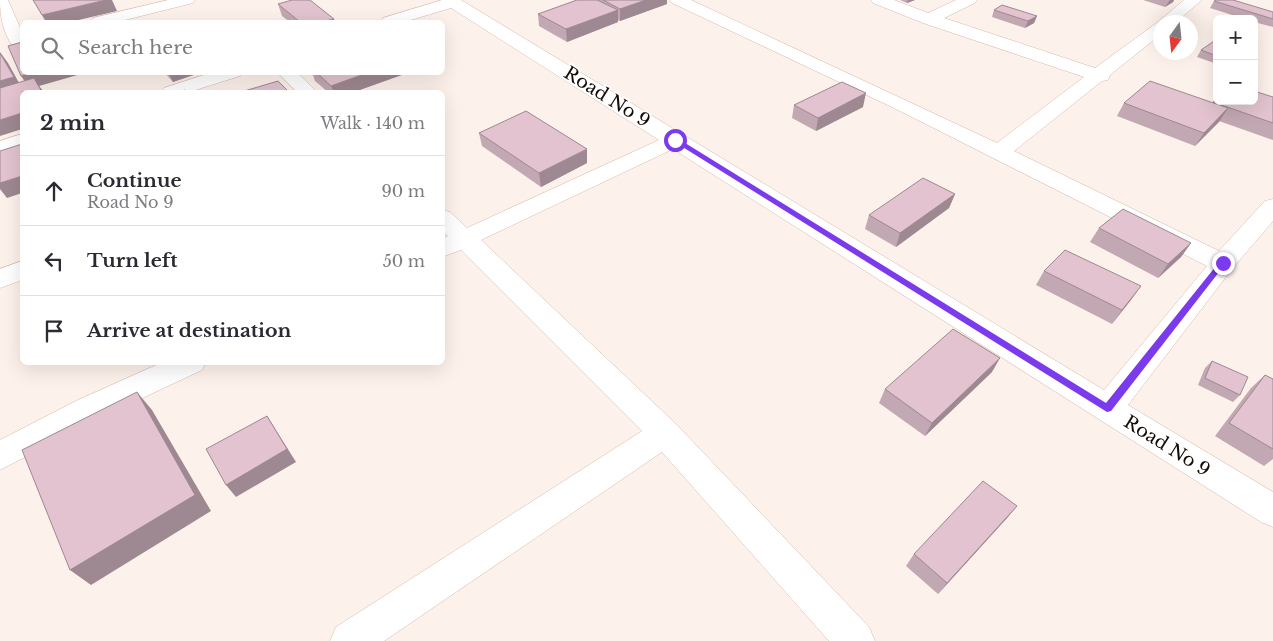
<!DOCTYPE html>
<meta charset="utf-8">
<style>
:root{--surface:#fff;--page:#f2f2f3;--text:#2b2b33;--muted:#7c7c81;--line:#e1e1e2}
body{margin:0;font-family:"Libre Baskerville",serif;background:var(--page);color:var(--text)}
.controls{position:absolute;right:15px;top:15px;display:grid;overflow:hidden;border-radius:8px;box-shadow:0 5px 20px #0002}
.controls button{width:45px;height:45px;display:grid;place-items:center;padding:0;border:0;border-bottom:1px solid var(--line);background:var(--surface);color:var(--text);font:25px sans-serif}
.compass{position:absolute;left:1153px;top:15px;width:45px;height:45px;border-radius:50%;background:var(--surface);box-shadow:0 5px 20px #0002;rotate:195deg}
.stop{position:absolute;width:15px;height:15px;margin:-11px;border:4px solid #7c3aed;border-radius:50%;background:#fff}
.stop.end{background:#7c3aed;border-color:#fff;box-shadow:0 1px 5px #0008}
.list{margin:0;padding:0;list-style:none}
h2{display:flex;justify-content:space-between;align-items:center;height:65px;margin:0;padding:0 20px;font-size:21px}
h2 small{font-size:16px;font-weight:400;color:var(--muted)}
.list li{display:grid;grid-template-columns:32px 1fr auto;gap:15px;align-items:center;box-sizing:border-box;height:70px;padding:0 20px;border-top:1px solid var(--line)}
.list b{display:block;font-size:19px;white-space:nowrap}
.list p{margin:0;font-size:16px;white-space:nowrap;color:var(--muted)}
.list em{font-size:16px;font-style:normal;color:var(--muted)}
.icon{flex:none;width:28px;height:28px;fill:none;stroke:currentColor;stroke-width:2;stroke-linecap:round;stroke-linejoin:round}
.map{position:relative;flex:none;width:1273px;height:641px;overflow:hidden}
.search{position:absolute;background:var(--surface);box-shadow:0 5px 20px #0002;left:20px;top:20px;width:425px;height:55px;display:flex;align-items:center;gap:12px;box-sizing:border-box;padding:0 18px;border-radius:8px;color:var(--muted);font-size:19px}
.panel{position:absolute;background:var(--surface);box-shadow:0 5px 20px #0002;left:20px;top:90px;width:425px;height:275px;border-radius:8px}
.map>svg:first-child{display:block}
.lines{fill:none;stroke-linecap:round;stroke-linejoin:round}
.minor-casing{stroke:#d5b8ab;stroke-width:1}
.minor{fill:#fff;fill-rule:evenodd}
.wall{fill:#c2a8b2}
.shaded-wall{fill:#9e8891}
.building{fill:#e2c3cf;stroke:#9e8891}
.route{fill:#7c3aed}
.labels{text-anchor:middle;stroke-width:4;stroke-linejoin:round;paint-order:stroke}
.street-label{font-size:18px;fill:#150c07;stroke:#fff}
</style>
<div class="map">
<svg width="1273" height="641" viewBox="0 0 1273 641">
<rect width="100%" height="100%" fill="#fdf1eb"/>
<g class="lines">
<g class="minor-casing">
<g id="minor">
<path d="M0 0H8L22 32V47H13C3 32 0 17 0 0Z"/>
<path d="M168 0H195L193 3 117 22H91L93 18Z"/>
<path d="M442 0H461L1104 390 1207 266 894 108 672 3 670 0H691L997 143 1084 77 923 23 873 3 871 0H894L928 13 956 0H977L975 3 944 18 1095 68 1158 22 1184 0H1202L1176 22H1160V35L1110 75 1108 80 1102 81 1014 151 1219 251 1265 201 1273 199V221L1232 269 1128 405 1273 492V527L1261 522 673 149 481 240 676 424 869 627 875 641H829L662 452 384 641H330L336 627 642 431 461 250 442 257V239L448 236 442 231V210L450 212 467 228 659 140 451 8 404 22H381L383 18Z"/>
<path d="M213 72H242L240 76 189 92H161L164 88Z"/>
<path d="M277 72H297L317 92H297Z"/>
<path d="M22 134V147L0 154V141Z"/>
<path d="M22 261V280L0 288V269Z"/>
<path d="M163 362H206L202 370 100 418 0 470V440L78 400Z"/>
</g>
</g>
<use href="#minor" class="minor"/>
</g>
<g class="wall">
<path d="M577 0H667V4L620 21 618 20V22L567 42 539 26 538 14Z"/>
<path d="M900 0H915L907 3Z"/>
<path d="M1143 0H1174L1173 2 1165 7Z"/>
<path d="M1214 1 1273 12V27L1254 22V19H1245L1210 8Z"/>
<path d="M278 4 334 19 335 22H290L282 16Z"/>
<path d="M994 10 1037 16 1034 23 1025 28 992 17Z"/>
<path d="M1217 39V64L1197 57 1201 50Z"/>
<path d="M164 72H202L173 82Z"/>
<path d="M312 72H410L354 92H328L315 81Z"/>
<path d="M1273 97V140L1219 121 1195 146 1117 116 1124 103H1212L1213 102Z"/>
<path d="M794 105 863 107 816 131 792 118Z"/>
<path d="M479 133 587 163 541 187 482 146Z"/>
<path d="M955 194 949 208 896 247 865 229 869 215Z"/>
<path d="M1099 228 1191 243 1181 257 1158 278 1090 242Z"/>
<path d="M1044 271 1141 286 1112 324 1036 285Z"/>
<path d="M1212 361 1240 395 1233 402 1198 385 1205 368Z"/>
<path d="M992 372 925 436 879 403 885 389Z"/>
<path d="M1265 375 1273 379V459L1264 466 1215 436 1251 388Z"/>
<path d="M1017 506 1007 518 938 594 906 566 914 554Z"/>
</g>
<g class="shaded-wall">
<path d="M106 0H112L117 11 70 22H46L42 15Z"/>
<path d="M646 0H667V4L620 21V9Z"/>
<path d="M908 0H915L907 3Z"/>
<path d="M1170 0H1174L1173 2 1165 7Z"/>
<path d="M618 10V22L567 42 566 29Z"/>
<path d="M1037 16 1034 23 1025 28 1028 21Z"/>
<path d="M334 19 335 22H321Z"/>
<path d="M0 52 8 63 23 90 0 97Z"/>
<path d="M33 72H88L39 86 44 92 30 89 21 76Z"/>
<path d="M168 72H202L173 82Z"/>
<path d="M370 72H410L354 92H334L331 86Z"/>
<path d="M866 93 863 107 816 131 818 118Z"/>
<path d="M1228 108 1219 122 1195 146 1204 133Z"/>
<path d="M22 113V129L0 136V120Z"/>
<path d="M587 149V163L541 187 539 173Z"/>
<path d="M22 176V193L7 198 0 189V183Z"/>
<path d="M955 194 949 208 896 247 900 233Z"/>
<path d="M1191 243 1181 257 1158 278 1168 264Z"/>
<path d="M1141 286 1131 300 1112 324 1122 310Z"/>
<path d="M1000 358 992 372 925 436 932 423Z"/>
<path d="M137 392 152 410 211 511 91 585 70 570Z"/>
<path d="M267 416 296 462 236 497 226 485Z"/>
<path d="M1017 506 1007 518 938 594 947 583Z"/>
</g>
<g class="building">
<path d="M33 0H106L42 15Z"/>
<path d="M292 0H310L334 19 321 22H300L278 4Z"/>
<path d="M577 0H597L618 10 566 29 538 14Z"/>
<path d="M603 0H646L620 9Z"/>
<path d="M1216 0H1233L1273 12V19L1214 1Z"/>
<path d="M1002 5 1037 16 1028 21 994 10Z"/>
<path d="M1217 39V56L1201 50Z"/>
<path d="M22 42V72H33L21 76 8 46Z"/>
<path d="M0 53 14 77 0 81Z"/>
<path d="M316 72H370L331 86Z"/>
<path d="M34 78 42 92H22V113L0 120V88Z"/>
<path d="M278 81 289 92H241Z"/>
<path d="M1150 81 1228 108 1204 133 1124 103Z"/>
<path d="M842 82 866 93 818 118 794 105Z"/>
<path d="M185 90 187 92H178Z"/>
<path d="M1254 91 1273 97V123L1213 102 1217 99V101H1254Z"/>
<path d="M526 111 587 149 539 173 479 133Z"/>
<path d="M22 144V176L0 183V151Z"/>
<path d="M923 178 955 194 900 233 869 215Z"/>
<path d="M1123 209 1191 243 1168 264 1099 228Z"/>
<path d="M1065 250 1141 286 1122 310 1044 271Z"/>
<path d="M953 329 1000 358 932 423 885 389Z"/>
<path d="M1212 361 1248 377 1240 395 1205 378Z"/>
<path d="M1265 375 1273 379V449L1229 423Z"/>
<path d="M137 392 195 495 70 570 22 450Z"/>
<path d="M267 416 287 449 226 485 206 449Z"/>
<path d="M983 481 1017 506 947 583 914 554Z"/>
</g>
<path class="route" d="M673 138H677L1106 403 1220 261 1226 263 1111 411 1107 412 673 141Z"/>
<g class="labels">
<g class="street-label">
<text transform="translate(607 97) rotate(32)" y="6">Road No 9</text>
<text transform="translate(1167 446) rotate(32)" y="6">Road No 9</text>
</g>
</g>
</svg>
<div class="controls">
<button>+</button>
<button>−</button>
</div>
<svg class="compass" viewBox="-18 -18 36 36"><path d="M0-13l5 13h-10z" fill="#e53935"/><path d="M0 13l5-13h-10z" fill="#7c7c81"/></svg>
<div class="stop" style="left:675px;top:140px"></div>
<div class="stop end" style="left:1223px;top:263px"></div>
<div class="search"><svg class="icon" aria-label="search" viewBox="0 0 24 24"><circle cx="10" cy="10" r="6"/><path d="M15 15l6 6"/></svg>Search here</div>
<section class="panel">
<h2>2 min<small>Walk · 140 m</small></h2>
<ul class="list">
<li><svg class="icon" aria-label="ahead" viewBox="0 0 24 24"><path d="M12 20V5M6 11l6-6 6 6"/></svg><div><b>Continue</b><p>Road No 9</p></div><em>90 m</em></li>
<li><svg class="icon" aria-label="left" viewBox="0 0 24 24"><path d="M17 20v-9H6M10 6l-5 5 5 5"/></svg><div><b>Turn left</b></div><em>50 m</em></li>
<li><svg class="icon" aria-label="arrive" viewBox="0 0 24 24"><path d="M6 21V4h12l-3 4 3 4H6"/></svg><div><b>Arrive at destination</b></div></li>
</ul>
</section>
</div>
